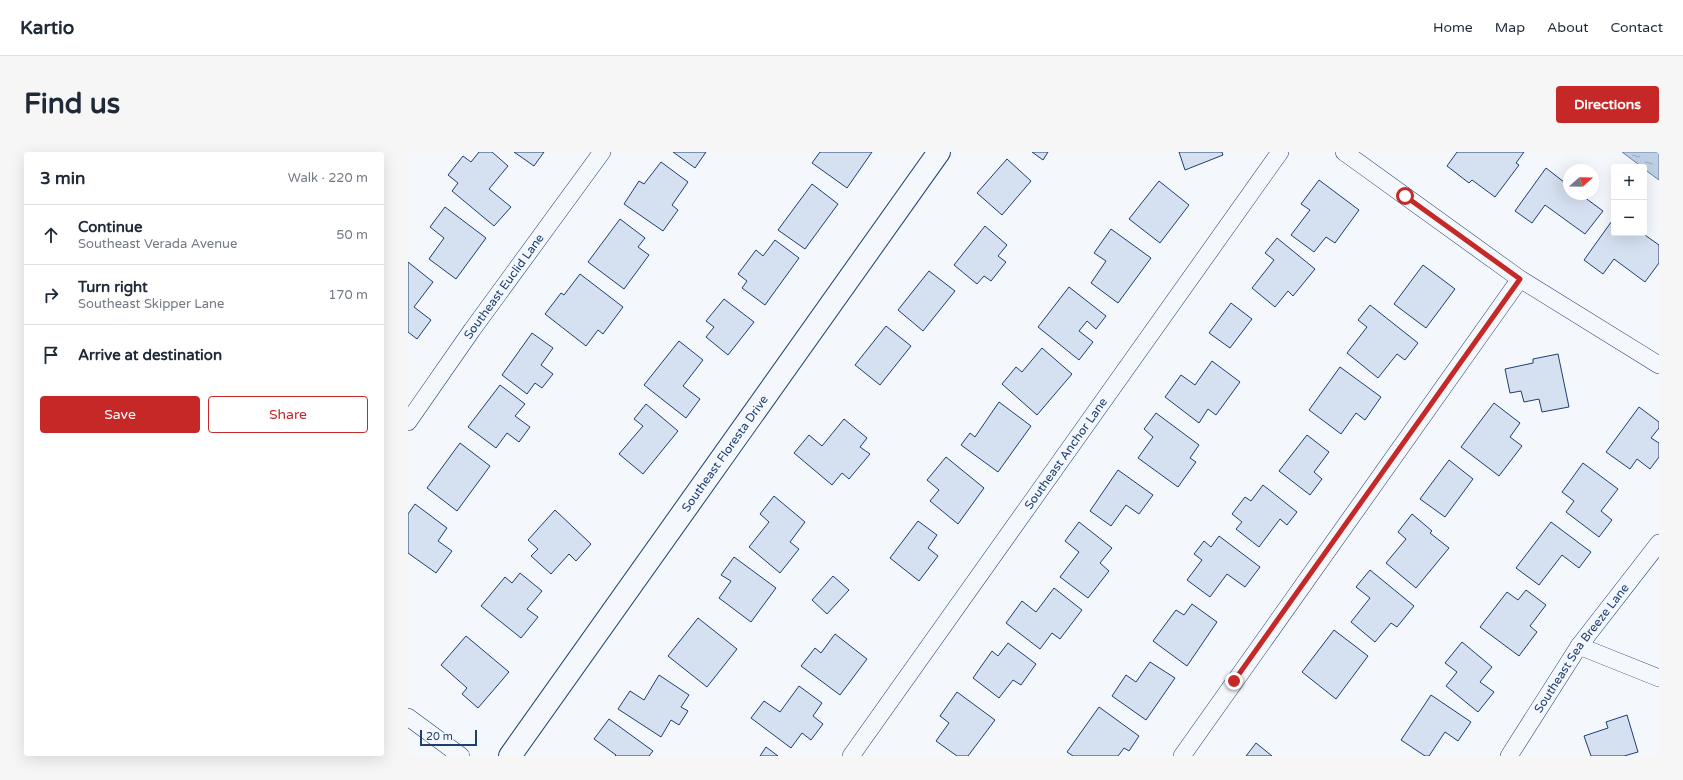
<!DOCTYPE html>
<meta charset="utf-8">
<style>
:root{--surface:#fff;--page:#f6f6f7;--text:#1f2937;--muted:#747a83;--line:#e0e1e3;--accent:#c62828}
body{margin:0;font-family:"Varela Round",sans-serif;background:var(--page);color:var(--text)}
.controls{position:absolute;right:12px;top:12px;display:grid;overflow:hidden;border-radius:4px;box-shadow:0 4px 16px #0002}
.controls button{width:36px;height:36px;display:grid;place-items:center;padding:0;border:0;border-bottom:1px solid var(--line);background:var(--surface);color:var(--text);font:20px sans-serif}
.compass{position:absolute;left:1155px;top:12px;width:36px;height:36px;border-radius:50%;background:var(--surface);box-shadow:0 4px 16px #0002;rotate:70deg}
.scale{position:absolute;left:12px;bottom:10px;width:57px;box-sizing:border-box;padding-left:4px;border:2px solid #1d3f73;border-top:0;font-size:11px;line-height:14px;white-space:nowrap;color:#1d3f73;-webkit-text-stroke:3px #f4f7fb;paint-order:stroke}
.stop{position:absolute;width:12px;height:12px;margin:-9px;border:3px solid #c62828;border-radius:50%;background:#fff}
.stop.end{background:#c62828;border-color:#fff;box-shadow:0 1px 4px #0008}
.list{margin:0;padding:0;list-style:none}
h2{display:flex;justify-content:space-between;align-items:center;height:52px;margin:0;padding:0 16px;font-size:17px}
h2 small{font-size:13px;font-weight:400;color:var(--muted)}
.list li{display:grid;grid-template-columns:26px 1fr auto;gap:12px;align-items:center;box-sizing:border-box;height:60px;padding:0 16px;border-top:1px solid var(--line)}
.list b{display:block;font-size:15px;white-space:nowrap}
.list p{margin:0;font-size:13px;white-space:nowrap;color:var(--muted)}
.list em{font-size:13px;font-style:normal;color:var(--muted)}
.actions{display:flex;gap:8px;padding:12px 16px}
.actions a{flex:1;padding:9px 0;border:1px solid var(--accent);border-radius:4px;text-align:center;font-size:14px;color:var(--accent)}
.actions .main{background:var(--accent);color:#fff}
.icon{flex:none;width:22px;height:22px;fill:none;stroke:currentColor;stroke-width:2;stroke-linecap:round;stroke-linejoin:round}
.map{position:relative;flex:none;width:1251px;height:604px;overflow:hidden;border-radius:4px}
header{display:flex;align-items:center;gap:24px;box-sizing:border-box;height:56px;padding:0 20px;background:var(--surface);border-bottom:1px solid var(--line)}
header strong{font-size:19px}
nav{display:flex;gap:22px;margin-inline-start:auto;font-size:14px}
.intro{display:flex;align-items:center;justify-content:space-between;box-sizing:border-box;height:96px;padding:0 24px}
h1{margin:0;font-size:28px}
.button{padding:10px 18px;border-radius:4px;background:var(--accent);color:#fff;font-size:14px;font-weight:700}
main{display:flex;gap:24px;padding:0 24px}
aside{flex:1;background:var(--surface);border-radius:4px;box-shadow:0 4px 16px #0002}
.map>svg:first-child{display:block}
.water{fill:url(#water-ripples);stroke:#687fa3}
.building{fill:#d5e0f0;stroke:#1d3f73}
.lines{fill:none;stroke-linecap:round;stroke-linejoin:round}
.street-casing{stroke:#1d3f73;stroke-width:18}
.secondary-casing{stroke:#1d3f73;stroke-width:24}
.street{stroke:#f4f7fb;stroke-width:17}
.secondary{stroke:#f4f7fb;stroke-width:22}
.route{stroke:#c62828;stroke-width:5}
.labels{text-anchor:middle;stroke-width:3;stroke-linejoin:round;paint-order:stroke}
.street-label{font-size:12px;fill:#1d3f73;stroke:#f4f7fb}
</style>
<header>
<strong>Kartio</strong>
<nav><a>Home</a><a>Map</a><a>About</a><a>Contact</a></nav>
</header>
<div class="intro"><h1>Find us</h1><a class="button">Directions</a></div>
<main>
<aside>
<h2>3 min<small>Walk · 220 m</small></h2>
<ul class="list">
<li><svg class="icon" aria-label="ahead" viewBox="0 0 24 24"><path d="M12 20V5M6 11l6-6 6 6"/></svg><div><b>Continue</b><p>Southeast Verada Avenue</p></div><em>50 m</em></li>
<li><svg class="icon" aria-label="right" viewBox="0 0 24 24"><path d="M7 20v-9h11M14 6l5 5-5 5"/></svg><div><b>Turn right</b><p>Southeast Skipper Lane</p></div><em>170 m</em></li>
<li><svg class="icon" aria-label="arrive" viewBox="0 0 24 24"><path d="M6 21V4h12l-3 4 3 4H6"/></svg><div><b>Arrive at destination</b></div></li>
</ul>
<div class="actions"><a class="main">Save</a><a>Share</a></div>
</aside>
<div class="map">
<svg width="1251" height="604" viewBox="0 0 1251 604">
<defs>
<pattern id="water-ripples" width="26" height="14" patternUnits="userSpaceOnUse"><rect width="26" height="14" fill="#bed0e5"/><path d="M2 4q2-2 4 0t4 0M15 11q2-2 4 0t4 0" fill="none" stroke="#9aaabe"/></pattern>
</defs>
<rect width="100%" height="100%" fill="#f4f7fb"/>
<path class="water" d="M1214 0H1251V28L1236 17V15H1234Z"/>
<g class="building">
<path d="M71 0H84L100 14 81 37 103 55 86 74 44 39 50 31 40 23 55 4 63 10Z"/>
<path d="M106 0H136L126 14Z"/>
<path d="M265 0H298L287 16Z"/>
<path d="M412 0H464L439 36 404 11Z"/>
<path d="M624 0H640L635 8Z"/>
<path d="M771 0H814L815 3 777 18Z"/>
<path d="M1049 0H1116L1108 11 1111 13 1087 45 1064 28 1061 31 1039 14Z"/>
<path d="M599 7 623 29 594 63 569 41Z"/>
<path d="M253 10 280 30 264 53 270 58 255 79 216 52 231 29 236 32Z"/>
<path d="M1138 16 1161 34V42H1172L1195 59 1177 82 1137 53 1124 71 1107 59Z"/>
<path d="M911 28 951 58 927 91 918 85 906 100 883 83 902 58 893 52Z"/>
<path d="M751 29 781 53 752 91 721 67Z"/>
<path d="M404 32 430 52 397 97 370 78Z"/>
<path d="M37 55 78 86 48 127 21 107 36 86 22 75Z"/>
<path d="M1206 66V81H1234L1251 93V111L1237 130 1206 107 1195 122 1176 108Z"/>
<path d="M212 67 237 86 230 95 241 103 216 137 180 110Z"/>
<path d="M577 74 599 93 590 104 598 110 583 129 576 124 569 132 546 113Z"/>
<path d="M703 77 743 106 710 151 683 131 698 109 686 101Z"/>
<path d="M869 86 907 117 885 144 880 139 867 155 844 136 866 108 857 101Z"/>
<path d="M367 88 391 106 357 153 334 136 339 129 330 122 348 98 355 104Z"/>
<path d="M0 110 25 130 6 155 23 168 9 187 0 180Z"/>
<path d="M1015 113 1047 137 1018 176 986 152Z"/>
<path d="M521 119 547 139 515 179 490 158Z"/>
<path d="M172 122 215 155 195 182 190 178 178 194 137 162 153 141 156 143Z"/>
<path d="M661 135 698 164 688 177 679 169 671 179 685 190 671 208 630 175Z"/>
<path d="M316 147 346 170 320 203 298 185 306 175 298 169Z"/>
<path d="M823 151 844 167 822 196 801 181Z"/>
<path d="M962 153 1010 191 997 208 989 202 970 226 939 201 959 175 950 168Z"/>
<path d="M478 174 503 194 472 233 447 213Z"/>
<path d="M124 181 145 196 133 213 145 222 134 236 127 231 119 242 94 223Z"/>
<path d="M271 189 295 208 275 234 292 247 278 266 236 233Z"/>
<path d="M634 196 664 222 629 263 594 232 608 215 614 220Z"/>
<path d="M1150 202 1161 255 1134 260 1131 247 1116 250 1113 239 1102 241 1097 217 1125 211V207Z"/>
<path d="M804 209 832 230 808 263 800 257 791 271 757 245 773 223 787 233Z"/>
<path d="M932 215 973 245 957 268 948 261 933 282 901 258Z"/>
<path d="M92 233 117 252 107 264 122 275 111 290 99 281 88 296 60 275Z"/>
<path d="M591 250 623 274 590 320 553 293 562 281 567 285Z"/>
<path d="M1086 251 1112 271 1102 285 1114 294 1091 324 1053 295Z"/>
<path d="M238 252 270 279 235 322 211 302 235 274 226 267Z"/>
<path d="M1231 255 1251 270V276L1243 286 1251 291V305L1242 317 1229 307 1222 317 1198 300Z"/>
<path d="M748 261 791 293 782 306 788 310 770 335 730 306 745 285 736 277Z"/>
<path d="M436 267 459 286 452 295 462 302 441 327 434 321 424 333 386 301 401 283 414 294Z"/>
<path d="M899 283 921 300 906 320 914 327 902 343 871 319Z"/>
<path d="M52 291 82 314 49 359 19 336Z"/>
<path d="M538 305 576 336 550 372 522 349 531 338 519 328Z"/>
<path d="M1041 308 1065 327 1037 365 1012 347Z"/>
<path d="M1175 311 1210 337 1193 359 1204 368 1191 385 1158 360 1166 349 1154 340Z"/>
<path d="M710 318 745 343 731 362 718 353 703 374 682 359Z"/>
<path d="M855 333 889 360 879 373 872 367 851 395 828 377 834 370 824 362 837 345 843 349Z"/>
<path d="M366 344 397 370 382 390 391 397 372 421 341 395 361 370 352 362Z"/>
<path d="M7 352 39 376 30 389 44 399 28 421 0 401V362Z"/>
<path d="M147 358 183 392 168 409 161 402 143 422 123 404 130 397 120 388Z"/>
<path d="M1004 362 1024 379 1022 381 1041 396 1008 436 978 411 998 387 990 380Z"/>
<path d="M510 369 529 383 520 396 530 404 511 429 482 406Z"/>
<path d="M671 370 704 396 692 411 701 419 680 446 652 425 671 400 657 389Z"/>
<path d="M1143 370 1183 400 1171 416 1154 403 1131 433 1108 416Z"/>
<path d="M811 384 852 415 837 435 819 422 802 445 779 428 794 408 786 402 796 389 803 395Z"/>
<path d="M326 405 368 436 343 470 311 446 323 429 313 423Z"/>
<path d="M962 418 1006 454 989 475 983 471 967 490 943 470 962 446 948 435Z"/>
<path d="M112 421 134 439 119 457 130 465 113 486 73 454 97 425 104 431Z"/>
<path d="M425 424 441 438 419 462 404 448Z"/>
<path d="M646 436 674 458 652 487 644 481 632 497 598 471 614 449 628 460Z"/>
<path d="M1118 438 1138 453 1122 474 1129 480 1111 504 1072 475 1099 440 1110 448Z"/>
<path d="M784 452 809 470 779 514 745 489 768 458 776 463Z"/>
<path d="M290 466 329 497 299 535 260 504Z"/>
<path d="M926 478 960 504 928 547 894 520Z"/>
<path d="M427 482 459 507 432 543 393 514 407 496 413 501Z"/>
<path d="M58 484 101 520 70 556 54 542 59 536 33 513Z"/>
<path d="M1054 490 1084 515 1072 530 1086 540 1070 560 1038 534 1049 520 1037 511Z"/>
<path d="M600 491 628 512 613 533 605 528 591 546 565 526 584 499 590 504Z"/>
<path d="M742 510 767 526 738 568 704 544 718 523 728 530Z"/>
<path d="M251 523 281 543 273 555 280 559 271 573 263 568 253 585 210 557 222 539 236 548Z"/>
<path d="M391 534 414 551 405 564 415 572 403 588 394 581 383 596 343 566 356 549 372 560Z"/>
<path d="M549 540 587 568 560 604H549L528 589 541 571 532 564Z"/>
<path d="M1023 543 1063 570 1050 589 1037 580 1021 604H1017L993 588Z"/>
<path d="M691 555 731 584 721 599 716 596 710 604H665L659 600Z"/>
<path d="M1219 563 1230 600 1216 604H1183L1176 584 1200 576 1198 570Z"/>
<path d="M201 567 245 599 241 604H207L208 603 186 587Z"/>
<path d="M848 591 864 604H838Z"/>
<path d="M358 595 370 604H352Z"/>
</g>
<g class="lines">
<g class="street-casing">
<g id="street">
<path d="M936 0 1112 127 1251 213"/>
<path id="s1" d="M0 270 64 178 194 0"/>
<path d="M1171 494 1251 526"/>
<path d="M0 565 53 604"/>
<path id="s2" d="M443 604 872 0"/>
<path d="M774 604 1112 127"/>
<path id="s3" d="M1101 604 1171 494 1251 391"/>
</g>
</g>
<g class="secondary-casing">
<g id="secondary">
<path id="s4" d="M102 604 531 0"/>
</g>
</g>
<use href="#street" class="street"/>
<use href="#secondary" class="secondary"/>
</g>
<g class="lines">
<path class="route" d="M826 529 1112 127 997 44"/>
</g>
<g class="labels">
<g class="street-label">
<text dy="4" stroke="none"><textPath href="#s1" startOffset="166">Southeast Euclid Lane</textPath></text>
<text dy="4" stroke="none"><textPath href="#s4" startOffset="371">Southeast Floresta Drive</textPath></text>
<text dy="4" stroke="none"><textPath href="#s2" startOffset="371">Southeast Anchor Lane</textPath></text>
<text dy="4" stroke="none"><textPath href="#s3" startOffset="130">Southeast Sea Breeze Lane</textPath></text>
</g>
</g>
</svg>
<div class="controls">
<button>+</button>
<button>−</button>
</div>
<svg class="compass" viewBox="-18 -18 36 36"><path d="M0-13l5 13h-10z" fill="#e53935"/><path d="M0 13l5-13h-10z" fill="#747a83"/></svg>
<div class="scale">20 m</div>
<div class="stop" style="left:997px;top:44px"></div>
<div class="stop end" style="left:826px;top:529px"></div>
</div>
</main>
